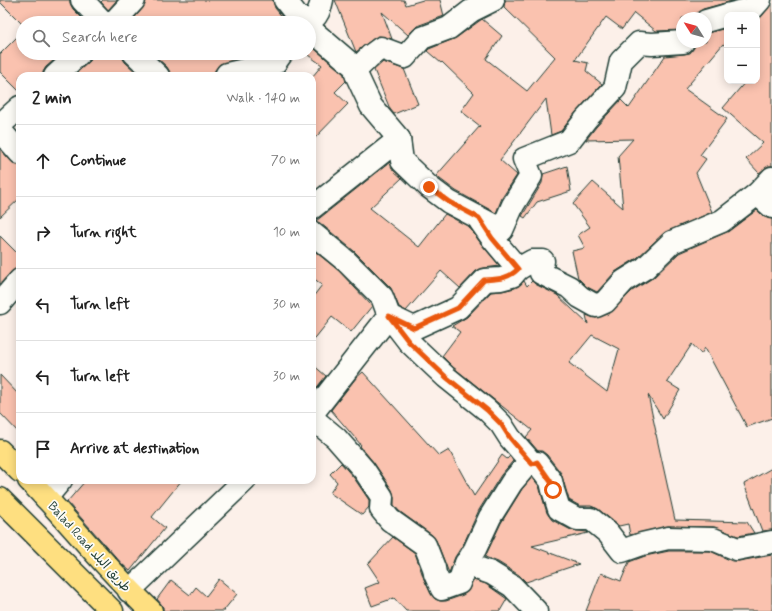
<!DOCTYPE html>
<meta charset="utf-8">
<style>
:root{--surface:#fff;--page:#f2f2f2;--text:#222;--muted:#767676;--line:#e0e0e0}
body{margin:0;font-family:Mynerve,"Playpen Sans Arabic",sans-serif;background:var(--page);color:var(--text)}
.controls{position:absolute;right:12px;top:12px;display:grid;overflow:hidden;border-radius:8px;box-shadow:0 2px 10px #0003}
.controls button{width:36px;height:36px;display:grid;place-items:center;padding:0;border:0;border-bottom:1px solid var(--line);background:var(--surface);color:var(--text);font:20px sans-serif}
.compass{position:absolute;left:676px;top:12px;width:36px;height:36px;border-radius:50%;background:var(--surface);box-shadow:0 2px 10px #0003;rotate:307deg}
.stop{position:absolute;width:12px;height:12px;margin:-9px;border:3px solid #ea580c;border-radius:50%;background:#fff}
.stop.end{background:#ea580c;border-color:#fff;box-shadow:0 1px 4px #0008}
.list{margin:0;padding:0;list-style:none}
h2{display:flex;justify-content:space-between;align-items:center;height:52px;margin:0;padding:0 16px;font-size:17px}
h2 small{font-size:13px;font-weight:400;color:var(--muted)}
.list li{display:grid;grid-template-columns:26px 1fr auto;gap:12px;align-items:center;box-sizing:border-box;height:72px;padding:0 16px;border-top:1px solid var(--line)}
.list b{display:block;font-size:15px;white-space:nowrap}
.list em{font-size:13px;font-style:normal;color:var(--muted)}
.icon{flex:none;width:22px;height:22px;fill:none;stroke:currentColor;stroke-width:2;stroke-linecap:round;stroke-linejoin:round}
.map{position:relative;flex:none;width:772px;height:611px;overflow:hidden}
.search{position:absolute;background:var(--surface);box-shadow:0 2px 10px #0003;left:16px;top:16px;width:300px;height:44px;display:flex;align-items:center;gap:10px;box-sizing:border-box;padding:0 14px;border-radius:22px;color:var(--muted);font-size:15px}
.panel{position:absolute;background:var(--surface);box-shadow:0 2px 10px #0003;left:16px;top:72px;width:300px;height:412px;border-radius:12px}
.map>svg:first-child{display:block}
.building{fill:#fac2af;stroke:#1f3d34;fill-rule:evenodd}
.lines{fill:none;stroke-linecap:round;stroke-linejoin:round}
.minor-casing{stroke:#1f3d34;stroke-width:25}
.highway-casing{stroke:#1f3d34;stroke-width:25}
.minor{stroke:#fdfcf7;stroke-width:22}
.highway{stroke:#fedf80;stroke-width:22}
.route{stroke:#ea580c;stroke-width:5}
.labels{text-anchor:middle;stroke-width:3.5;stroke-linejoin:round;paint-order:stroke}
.street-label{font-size:13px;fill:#1f3d34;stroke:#fdfcf7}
</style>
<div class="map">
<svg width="772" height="611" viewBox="0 0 772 611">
<rect width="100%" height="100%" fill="#fcf0e9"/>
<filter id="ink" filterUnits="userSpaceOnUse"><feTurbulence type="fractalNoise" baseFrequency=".025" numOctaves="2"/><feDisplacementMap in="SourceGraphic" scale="8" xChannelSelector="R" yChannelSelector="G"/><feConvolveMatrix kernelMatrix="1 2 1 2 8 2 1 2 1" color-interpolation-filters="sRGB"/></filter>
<g filter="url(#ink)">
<g class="building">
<path d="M0 0H70V3L73 9 87 23H23V25L0 2Z"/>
<path d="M103 0H117L108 10 101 2Z"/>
<path d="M146 0H273L275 8 287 23H130L143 8Z"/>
<path d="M335 0H404L406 5 423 0H440L444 16 417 26 408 35 382 12 392 39 379 36 374 38 356 52Z"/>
<path d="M505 0H736L703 9 697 13 694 18H682V30L656 31 634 13 622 29 606 17 575 60 588 63 586 71 602 84 577 111 561 131 551 135 546 99 500 160 517 175 502 198 496 213 456 191 436 176 480 126 461 111 474 93 442 62 441 63 427 51 429 49 456 38 482 19 502 36 486 59 527 91 555 57 504 7Z"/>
<path d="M772 3V166H768L759 173 746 159 763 143 723 108 746 81H757V20L761 17Z"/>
<path d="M727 28V47L723 44 685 89 727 119 700 155 706 159 696 173 712 212 664 233 637 258 615 272 597 292 587 287 578 278 572 251 585 248 578 235 590 227 573 204 593 182 623 208 618 156 633 139 586 140 596 127 621 100 629 108 665 56 684 54 690 53 694 48 695 42H706V33Z"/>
<path d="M23 31V53H62L46 67 43 72V76H20V92L0 72V54Z"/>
<path d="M309 44 344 74 346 81 335 92 348 104 312 141V77L322 65 305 53H309Z"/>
<path d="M92 53H122V57L125 62 140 76H75L74 75 89 62 92 57Z"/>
<path d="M152 53H249L248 56 220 64 215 70 214 76H170V72L167 67Z"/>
<path d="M383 62 404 69 418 104 394 114 390 109 374 70Z"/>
<path d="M0 149 11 161 16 165H20V198L0 217Z"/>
<path d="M390 162 393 170 402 178 370 208 419 247 445 214 469 227 482 245 500 266 484 268 476 271 460 288 441 271 406 311 399 307 391 288 354 251 320 223 316 221Z"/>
<path d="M567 166 571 191 537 202 525 218 522 216 542 183 543 174Z"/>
<path d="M757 210 764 217 772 219V418L747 427 705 348 701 354 692 344 667 382 680 390 663 419 648 395 656 432 655 434H656L675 520 747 522 754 533 738 536 714 527 668 526 630 535 628 524 619 526 598 509 591 506H580L569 500 561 473 547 455 542 451H538L526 437 532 430 454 368 442 356 460 332 452 326 467 317 491 292 502 291 515 288 524 281 527 286 532 281 535 284 557 295 588 324 586 315 596 318 610 313 632 291 654 277 679 253 727 232ZM592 335 619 349 607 392 569 363Z"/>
<path d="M0 236 20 256V267L11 272 0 284Z"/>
<path d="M312 249 338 270 372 306 351 332 332 317 312 342V298L322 285 312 277Z"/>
<path d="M312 364 326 376 314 391 312 389Z"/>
<path d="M363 372 439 456 449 450 474 496 502 455 507 459 510 456 513 461 501 475 479 510 464 543 455 557 449 573 436 540 432 535 399 511 394 505V498L392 490 374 463 360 446 361 445 331 410 356 378Z"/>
<path d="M0 375 20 396V434L0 413Z"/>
<path d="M341 463 354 478 369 500V507L362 515 330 493 337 482 330 474Z"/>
<path d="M772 468V530L762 531 744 484Z"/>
<path d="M532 477 539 486 547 513 552 520 571 530 587 532 588 533 532 546 579 564 526 582 519 575 498 562 485 557 501 523 522 489Z"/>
<path d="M86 480H182L152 517 165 528 130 571 122 564 67 502Z"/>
<path d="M393 537 415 553 424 579 431 594 435 599 440 601H446L463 595 468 591 473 580 486 584 507 599 500 611H406L394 598 372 606 365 588 380 582 368 564Z"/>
<path d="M669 551H710L732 561H739L772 555V611H586L601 573 621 581 629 562 645 556Z"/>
<path d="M219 579 237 594 224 610 225 611H163V607L157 599 171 580 190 595 196 587 206 596Z"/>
</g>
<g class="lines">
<g class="minor-casing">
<g id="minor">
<path d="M82 0 104 23"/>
<path d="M285 0 303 23"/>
<path d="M727 15 752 9 760 0"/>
<path d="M706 21 727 15"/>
<path d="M113 23 134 0"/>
<path d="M303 23V19C306 19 308 20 310 20 317 19 321 6 322 0"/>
<path d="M309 28 357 69 356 74 371 106 399 139"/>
<path d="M134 53 158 76"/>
<path d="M357 69 370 56 381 48 405 57 422 38 449 28 471 11 493 0"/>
<path d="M55 76 80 53"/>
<path d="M226 76 227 74 275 63 282 53"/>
<path d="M0 125 20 107"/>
<path d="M0 130 20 153"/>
<path d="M757 194 772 207"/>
<path d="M312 208 399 139 402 161 429 187 449 202 502 230 513 205 531 176 524 159 569 141 586 119 615 88 621 61 639 43 652 44 683 42"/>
<path d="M480 221 492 238 518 269"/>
<path d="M312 233 346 261 382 297 389 316 409 342 446 377 487 410 501 424 510 438 530 461"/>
<path d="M0 303 20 280"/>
<path d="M389 316 414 328 458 308 485 280 501 279 512 276 518 269 532 261H543L541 273 569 287 580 297 596 306 605 302 624 281 645 268 672 242 722 221 757 194 772 178"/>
<path d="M312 414 389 316"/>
<path d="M312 418 336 438 364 470 382 497 381 509 390 520 425 545 434 568 435 574 442 589 459 583 464 568 475 549 490 517 512 482 530 461 532 464 537 463 551 481 553 490 559 509 577 519H591L608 533 622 551 642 544 668 538 713 539 737 549 772 542"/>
<path d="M46 498 61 480"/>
<path d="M466 563 471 566 491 573 512 586 536 611"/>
<path d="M129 591 245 480"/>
</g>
</g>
<g class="highway-casing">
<g id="highway">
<path d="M0 451 20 471"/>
<path d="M29 480C71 523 107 570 151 611"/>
<path d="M0 499 112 611"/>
</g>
</g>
<use href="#minor" class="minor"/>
<use href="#highway" class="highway"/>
</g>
</g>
<g class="lines" filter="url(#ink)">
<path class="route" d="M429 187 449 202 479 218 492 238 518 269C508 279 498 279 484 280L458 308 414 328 389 316 409 342 446 377 487 410 501 424 510 438 532 464 537 462 551 482 553 490"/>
</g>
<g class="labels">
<g class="street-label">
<text transform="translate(90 546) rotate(48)" y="5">Balad Road طريق البلد</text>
</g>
</g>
</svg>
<div class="controls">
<button>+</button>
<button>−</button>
</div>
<svg class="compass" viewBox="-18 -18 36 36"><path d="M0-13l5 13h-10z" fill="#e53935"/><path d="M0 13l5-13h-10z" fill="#767676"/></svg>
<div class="stop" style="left:553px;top:490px"></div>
<div class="stop end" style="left:429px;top:187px"></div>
<div class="search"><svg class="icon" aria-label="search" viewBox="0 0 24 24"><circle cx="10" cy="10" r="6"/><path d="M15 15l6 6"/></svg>Search here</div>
<section class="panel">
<h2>2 min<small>Walk · 140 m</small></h2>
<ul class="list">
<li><svg class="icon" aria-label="ahead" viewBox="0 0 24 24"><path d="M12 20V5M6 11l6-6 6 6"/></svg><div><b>Continue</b></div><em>70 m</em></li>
<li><svg class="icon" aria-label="right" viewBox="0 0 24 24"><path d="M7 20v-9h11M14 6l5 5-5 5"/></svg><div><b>Turn right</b></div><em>10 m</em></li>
<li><svg class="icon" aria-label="left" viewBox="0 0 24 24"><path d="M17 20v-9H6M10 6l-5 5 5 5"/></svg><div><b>Turn left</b></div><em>30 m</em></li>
<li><svg class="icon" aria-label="left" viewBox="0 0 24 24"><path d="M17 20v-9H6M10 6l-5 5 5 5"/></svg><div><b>Turn left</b></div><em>30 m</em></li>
<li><svg class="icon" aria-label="arrive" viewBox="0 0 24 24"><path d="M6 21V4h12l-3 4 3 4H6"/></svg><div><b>Arrive at destination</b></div></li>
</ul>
</section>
</div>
